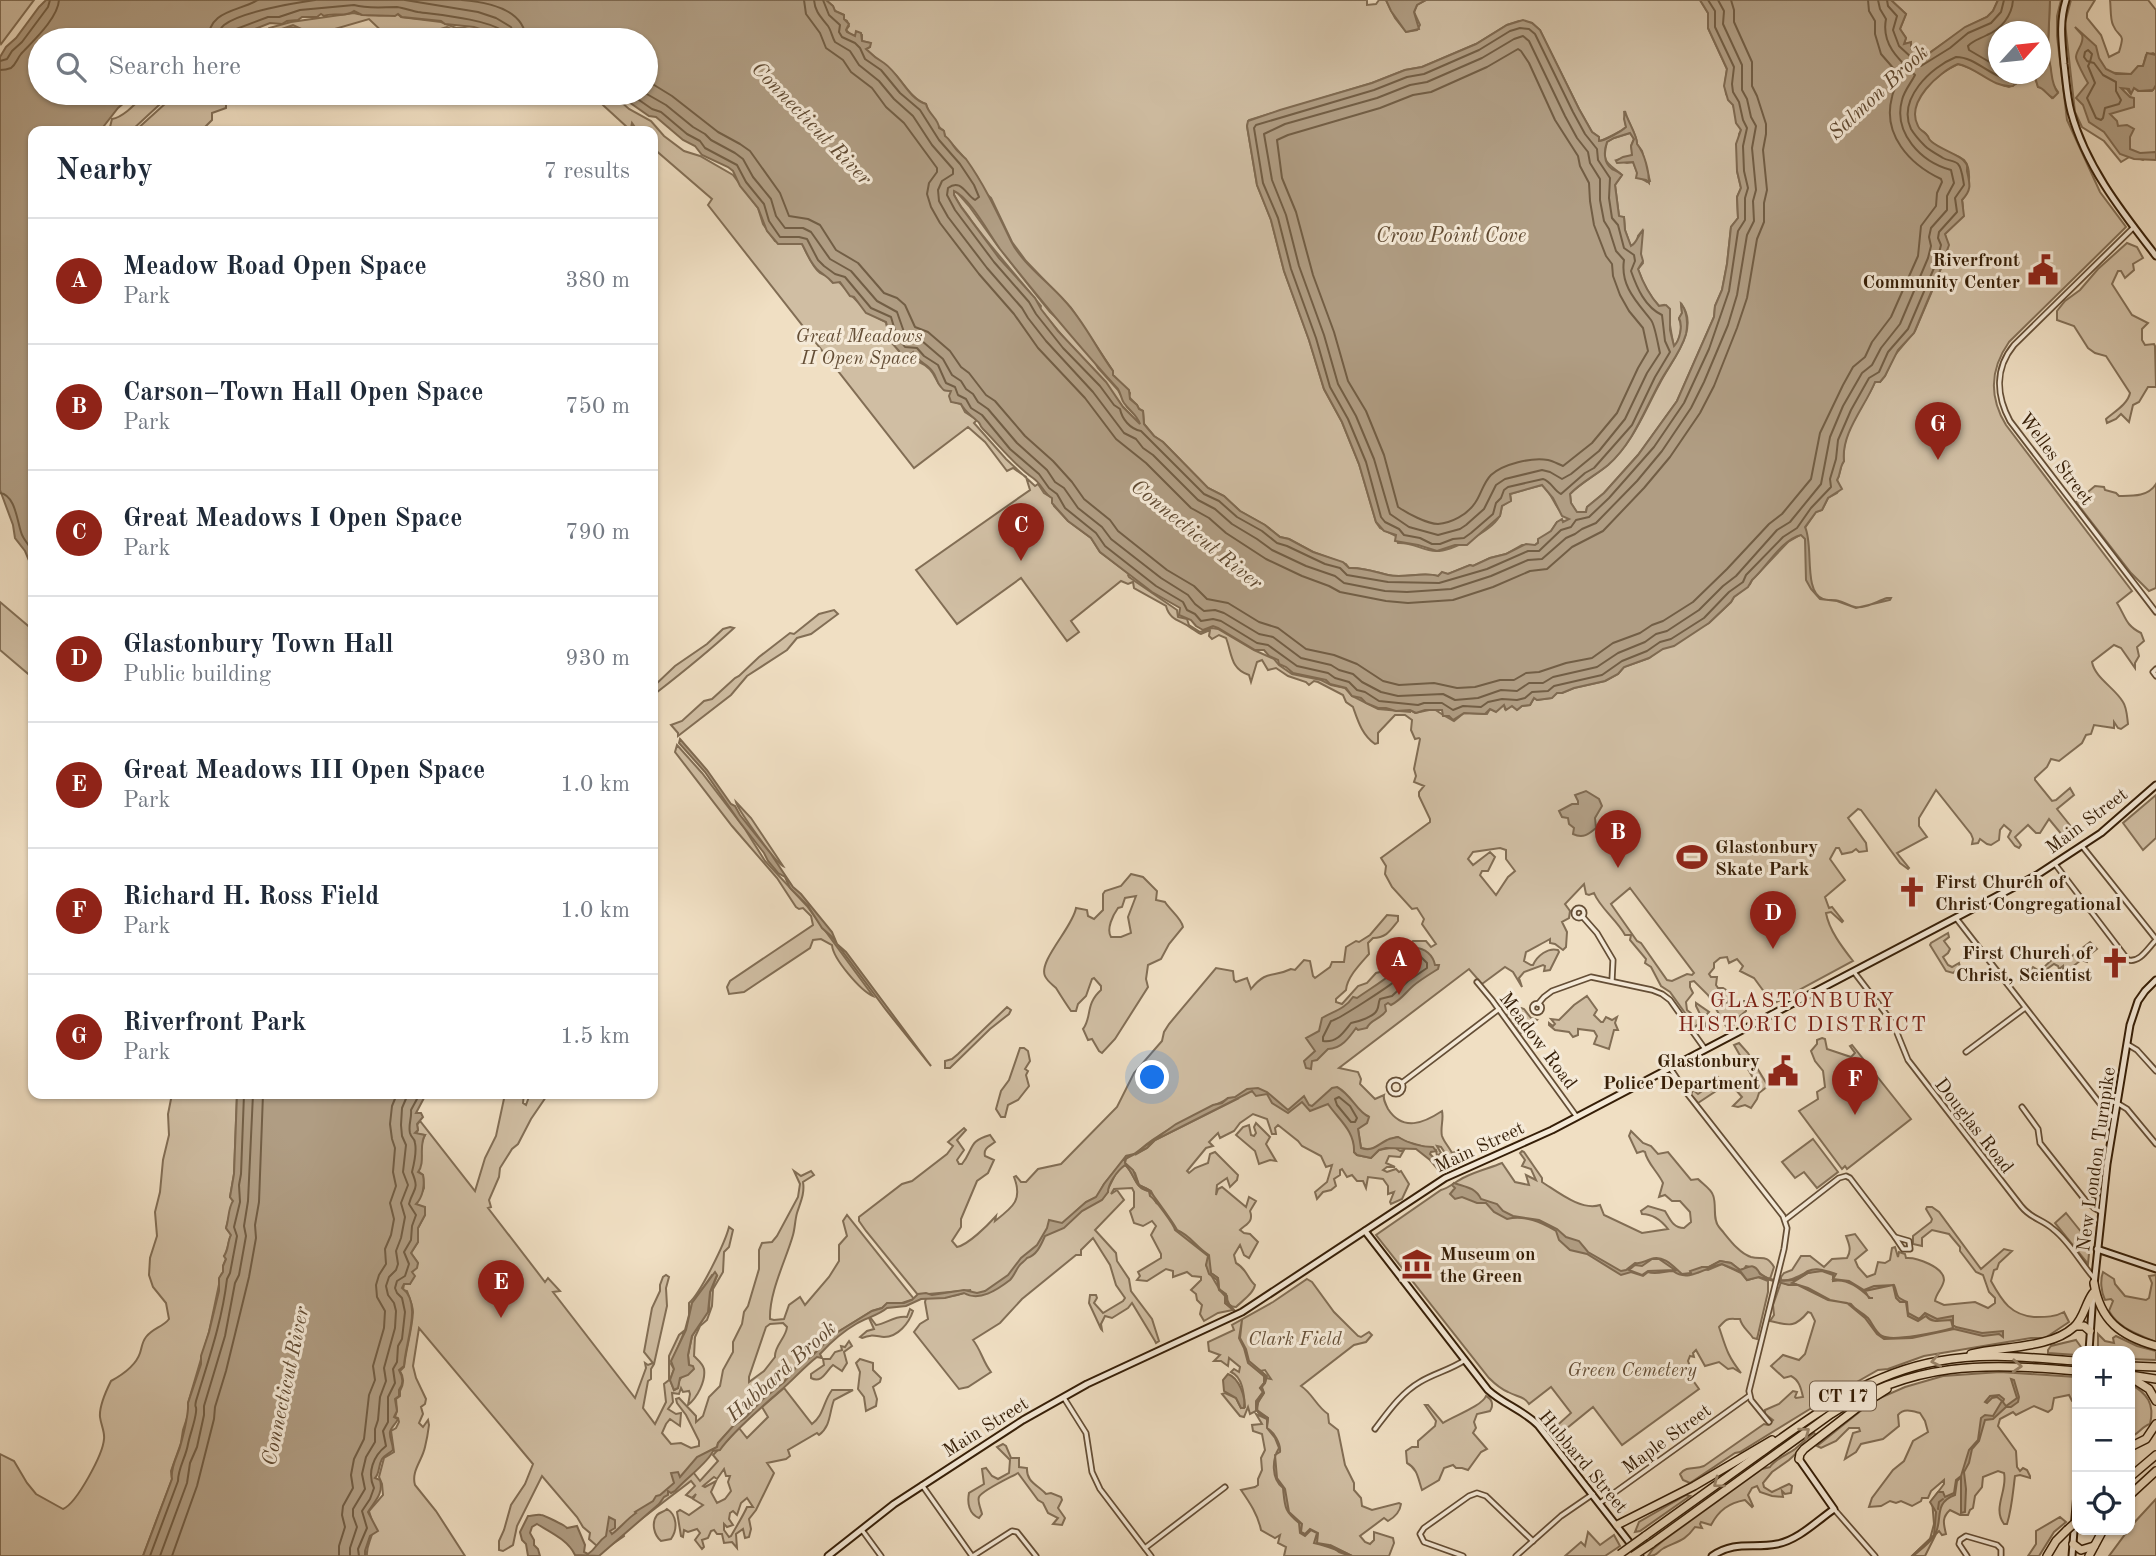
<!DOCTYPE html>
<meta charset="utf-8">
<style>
:root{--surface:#fff;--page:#f2f2f3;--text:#1f2937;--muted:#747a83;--line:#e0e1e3;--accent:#8f2418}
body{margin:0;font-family:"Old Standard TT",serif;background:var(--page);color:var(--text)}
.controls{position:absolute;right:21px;bottom:21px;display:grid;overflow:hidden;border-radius:14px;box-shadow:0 2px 5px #0004}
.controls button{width:63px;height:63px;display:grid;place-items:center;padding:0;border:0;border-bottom:2px solid var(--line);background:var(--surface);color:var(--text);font:35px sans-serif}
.compass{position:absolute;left:1988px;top:21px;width:63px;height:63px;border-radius:50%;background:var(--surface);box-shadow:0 2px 5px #0004;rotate:63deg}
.you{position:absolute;left:1153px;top:1078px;width:24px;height:24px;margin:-18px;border:5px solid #fff;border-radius:50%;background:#1a73e8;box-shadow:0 0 0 10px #1a73e833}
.badge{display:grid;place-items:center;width:46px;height:46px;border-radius:50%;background:var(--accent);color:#fff;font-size:23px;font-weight:700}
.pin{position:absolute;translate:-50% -58px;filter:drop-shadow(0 2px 4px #0008)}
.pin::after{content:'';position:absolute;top:37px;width:24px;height:21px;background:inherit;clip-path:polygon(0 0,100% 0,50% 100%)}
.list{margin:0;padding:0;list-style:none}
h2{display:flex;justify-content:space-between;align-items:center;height:91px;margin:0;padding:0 28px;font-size:30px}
h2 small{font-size:23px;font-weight:400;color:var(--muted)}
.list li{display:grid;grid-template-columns:46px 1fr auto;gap:21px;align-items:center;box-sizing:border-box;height:126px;padding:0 28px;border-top:2px solid var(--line)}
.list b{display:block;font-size:26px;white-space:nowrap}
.list p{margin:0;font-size:23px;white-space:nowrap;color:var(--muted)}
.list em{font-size:23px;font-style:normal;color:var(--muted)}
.icon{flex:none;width:38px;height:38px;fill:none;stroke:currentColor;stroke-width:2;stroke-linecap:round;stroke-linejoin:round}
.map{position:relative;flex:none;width:2156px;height:1556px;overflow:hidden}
.search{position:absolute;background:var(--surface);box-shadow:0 2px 5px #0004;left:28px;top:28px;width:630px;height:77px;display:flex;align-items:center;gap:18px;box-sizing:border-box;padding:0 24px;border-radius:38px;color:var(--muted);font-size:26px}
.panel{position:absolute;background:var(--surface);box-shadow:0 2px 5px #0004;left:28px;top:126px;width:630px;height:973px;border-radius:14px}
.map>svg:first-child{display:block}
.green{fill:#d0bea3;stroke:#826e55;stroke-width:2;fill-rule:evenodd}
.water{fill:#b09d83;stroke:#7f6a51;stroke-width:2;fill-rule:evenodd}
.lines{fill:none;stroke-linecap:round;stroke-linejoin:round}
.shore{stroke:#725e45;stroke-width:2}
.stream{stroke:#7f6a51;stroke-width:2}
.street-casing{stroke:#644e36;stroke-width:7}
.secondary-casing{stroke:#351e07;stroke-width:9}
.highway-casing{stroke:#351e07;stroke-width:10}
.street{stroke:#f5ead8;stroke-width:3.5}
.secondary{stroke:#f5ead8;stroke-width:5}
.highway{stroke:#f0dfc3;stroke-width:7}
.highway-bridge-casing{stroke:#351e07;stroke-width:10;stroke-linecap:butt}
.highway-bridge{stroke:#f0dfc3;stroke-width:7}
.oneway{stroke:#9c886e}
.labels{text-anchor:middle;stroke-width:6;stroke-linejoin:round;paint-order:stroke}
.shield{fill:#f5ead8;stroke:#6f5b46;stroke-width:2}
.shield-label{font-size:18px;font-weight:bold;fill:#351e07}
.poi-label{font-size:19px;font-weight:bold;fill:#351e07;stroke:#f5ead8;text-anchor:end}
.park-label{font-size:19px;font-style:italic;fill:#644e36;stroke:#f5ead8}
.street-label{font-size:19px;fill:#351e07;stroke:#f5ead8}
.water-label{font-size:21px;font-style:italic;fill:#604a32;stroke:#f5ead8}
.neighbourhood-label{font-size:21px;letter-spacing:2px;fill:#7a1f14;stroke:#f5ead8}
</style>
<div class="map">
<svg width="2156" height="1556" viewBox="0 0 2156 1556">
<rect width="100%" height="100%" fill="#f0dfc3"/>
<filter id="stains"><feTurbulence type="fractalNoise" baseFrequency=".00286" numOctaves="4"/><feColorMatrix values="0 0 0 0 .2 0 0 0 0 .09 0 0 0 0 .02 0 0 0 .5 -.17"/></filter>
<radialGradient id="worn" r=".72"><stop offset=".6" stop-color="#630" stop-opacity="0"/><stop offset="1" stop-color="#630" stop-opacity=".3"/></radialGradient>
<g class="green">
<path d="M0 0H34L1 44 0 42Z"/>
<path d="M826 0H1367V5L1376 4 1379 0H1386L1395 18 1406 32 1417 30 1420 25 1414 12 1417 5 1426 0H1700L1708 13V28L1727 69 1725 83 1726 94 1733 105 1741 130 1739 134 1737 171 1741 188 1737 197 1738 218 1731 227 1727 264 1722 290 1715 306 1714 317 1677 401 1638 455 1604 493 1587 507 1586 512 1577 513 1571 503 1570 494C1581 483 1596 475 1608 465 1634 441 1644 412 1660 383 1671 361 1701 328 1681 304L1682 313 1679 319C1683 326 1680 341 1674 346 1670 332 1671 318 1664 305L1659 306C1649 295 1643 283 1638 269L1643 263 1640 255 1642 231 1638 236 1637 242 1631 247 1625 230 1624 217H1619V216L1615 185 1622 175C1608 163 1601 163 1607 142L1614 138 1630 133 1634 139 1631 146 1633 155 1617 160 1627 163 1633 162 1639 177 1647 182 1650 181 1642 151 1637 144C1638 137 1627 120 1624 111L1626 127C1622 131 1604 140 1599 141V137L1592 132 1579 109 1540 30 1532 23 1519 21 1507 25 1476 44 1422 67 1405 70 1372 83 1249 120 1247 126 1257 185 1271 220 1284 271 1309 340 1324 389 1342 422 1359 464 1376 522 1380 528 1396 536 1398 543C1413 542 1423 551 1436 551 1452 551 1491 531 1499 517 1501 514 1501 510 1502 506L1511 500 1510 494 1542 485C1554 495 1555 511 1569 519L1566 522H1557L1551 531 1535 545H1522L1506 554 1490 558 1473 566 1470 565 1448 574 1443 573 1438 576C1423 571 1404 579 1388 575 1376 572 1362 567 1349 568L1346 564 1313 552 1289 539 1280 537 1265 525 1240 511 1224 496 1208 488 1163 442 1154 436 1144 424 1143 411 1139 409 1137 405 1129 397 1130 393 1113 375V371L1071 308 1026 261 1012 242 991 198 985 193 978 178 962 155 945 136 943 130C937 127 928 112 926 104 911 99 903 81 892 71 883 63 874 58 866 49L870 47V43L862 41V35L857 33 855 36 850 34 846 30 849 26 847 21 844 19V15L835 11 833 6Z"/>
<path d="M1891 0H1998L1993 11 1987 17 1968 26 1932 51 1917 64 1912 67 1919 58 1916 51 1911 49 1909 43 1904 44 1906 38 1900 29 1906 14Z"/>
<path d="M2050 0H2061L2057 16V36L2067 120 2100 192 2126 227 2009 342C1990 369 1989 397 2006 425L2132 591 2117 603C2126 617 2125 625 2141 633L2144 641 2137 647 2139 656 2135 663V668L2121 648 2114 645 2092 662C2095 678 2115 688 2123 702 2127 708 2127 717 2128 724L2121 729 2118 728 2114 722V728L2094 725 2091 734 2086 735 2082 743 2059 761 2051 759 2047 767 2035 778V780L2052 801 2056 800 2070 788 2074 795 2057 809 2077 834 2067 841 2049 819 2040 833H2036L2028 825 2015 837 2021 845 2019 848 2015 846 2008 837 2011 831 2004 825 2000 830 1999 840 1991 845 1987 844 1980 839 1978 843 1972 844 1973 839 1971 834 1936 790 1919 818V826L1927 837 1897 853 1909 868 1908 869 1900 863 1861 810 1858 809 1848 818 1866 843 1867 851 1859 852 1856 849 1852 852 1842 854 1839 848H1836L1830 859 1845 880 1825 897 1829 908 1832 907 1843 921 1842 922 1831 912 1826 913C1829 930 1842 947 1853 961L1773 1004 1754 978 1740 971 1743 966 1737 959 1729 963 1727 957 1720 958 1714 963V968L1709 974 1711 977H1717L1716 985 1718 988H1723L1731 993V999L1727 1002 1728 1005 1736 1009 1740 1001H1748L1745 1004 1752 1006 1746 1007V1011L1739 1017 1743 1020 1727 1028 1708 995 1694 981 1690 982V987L1693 993 1686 1002 1687 1010 1697 1018 1700 1014 1696 1006V1003L1709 1012 1703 1018 1706 1027 1697 1025 1695 1027 1670 992 1661 986 1651 967 1645 963 1646 959 1630 940 1631 935H1625C1617 920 1600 908 1594 893L1589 895 1586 894 1584 884 1565 904 1570 911 1569 918 1562 922 1567 932 1566 947 1563 950 1555 944 1550 943V939C1543 943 1535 947 1526 952L1524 961 1531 965H1533C1537 956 1548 947 1558 950L1559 952 1550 970 1544 971 1545 966 1543 965 1524 972 1519 978 1522 987 1513 972 1505 967 1482 984 1469 969 1339 1068 1358 1072 1361 1079 1360 1084 1375 1099 1384 1095C1383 1099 1385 1103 1388 1109 1403 1132 1424 1123 1442 1111 1444 1119 1440 1128 1442 1136 1444 1142 1449 1147 1452 1153L1458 1151 1460 1154 1452 1161V1167L1449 1169 1448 1164 1443 1166 1447 1156 1441 1147 1437 1146 1441 1153 1437 1156 1436 1150 1404 1141 1398 1137C1384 1140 1375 1153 1361 1148L1358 1129 1368 1116 1362 1113 1351 1133 1354 1142V1152L1357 1155 1371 1158 1379 1150 1394 1147 1400 1151 1404 1150 1400 1157 1389 1156 1386 1163 1395 1167H1387L1383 1170 1387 1172 1396 1169 1399 1172 1401 1171 1409 1184 1402 1199 1391 1204 1390 1202 1394 1192 1388 1194V1186L1383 1179 1368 1177 1366 1188 1363 1181H1357L1352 1175 1347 1177 1342 1169 1340 1170V1175L1334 1179 1336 1186 1331 1190 1323 1192 1317 1199 1315 1192 1327 1182 1332 1165 1326 1167 1321 1156 1302 1146 1298 1141 1278 1125 1275 1128 1276 1134H1272L1267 1119 1253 1114 1240 1123 1234 1131 1220 1138 1218 1133 1209 1142 1213 1146 1206 1148 1187 1171 1189 1173 1195 1168 1208 1163 1210 1154 1215 1152 1238 1175 1237 1180 1230 1187 1227 1178 1217 1185 1216 1195 1218 1189 1222 1187 1246 1207 1249 1197 1256 1201 1250 1211C1254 1222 1246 1224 1240 1230L1244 1233 1250 1234 1258 1242 1249 1258 1244 1255 1240 1245 1234 1255 1236 1263C1247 1269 1247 1278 1255 1285 1254 1293 1242 1301 1236 1307 1229 1307 1227 1302 1227 1296L1219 1289 1218 1278 1211 1273 1208 1262 1206 1265C1211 1275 1218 1289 1225 1296V1303L1233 1310 1218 1313 1204 1321 1200 1314 1202 1305 1197 1300 1196 1294 1191 1290 1201 1280V1277L1192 1276 1187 1272 1173 1277V1271L1166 1269 1147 1281 1137 1280 1140 1276 1138 1272 1161 1258V1254L1151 1235 1156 1226 1152 1221 1143 1226 1134 1223 1130 1211 1134 1207V1192L1132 1188 1114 1189 1111 1194 1117 1190 1124 1200 1095 1230 1116 1253 1117 1261 1129 1279 1131 1291 1152 1319 1159 1341 1156 1343 1155 1341 1132 1303 1128 1308 1112 1318 1105 1316 1101 1324 1102 1330 1101 1329 1089 1303 1090 1295H1096L1097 1298 1094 1303 1103 1313 1123 1301 1125 1298 1116 1285 1110 1265 1093 1238 1081 1250V1255H1076L1022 1299 1000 1323 973 1340C981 1350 983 1362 991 1372L968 1387 959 1389 914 1332 920 1324 928 1319 925 1302 926 1298C942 1298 957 1297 971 1290L918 1295 866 1231 859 1221V1217L902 1184 912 1181 947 1154 953 1146 948 1142 964 1128 966 1130 957 1140 964 1150 957 1160 959 1164H962C974 1149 968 1141 990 1135L995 1142C990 1146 983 1148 985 1156L994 1160 988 1173 977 1181 961 1219V1227L952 1241 957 1247C968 1245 988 1225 996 1216L995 1221C1013 1207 1023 1200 1014 1177L1016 1176 1021 1182H1026L1038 1169 1061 1164 1117 1107 1134 1073 1162 1041 1164 1032 1169 1024 1216 968 1233 971 1234 980 1236 982 1247 978 1251 989C1267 969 1273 978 1291 969L1295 970 1304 960 1310 961 1313 976 1315 978 1330 967 1332 962H1344L1346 947 1356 941 1359 942 1370 935 1387 915 1398 916V921C1390 931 1386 938 1373 938L1368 943 1369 954C1361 963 1347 977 1346 990L1336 999V1002L1342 1004 1358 986 1367 983 1376 973 1388 970 1413 941H1426L1431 947 1436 944 1422 924 1424 919 1417 908 1412 909 1392 887 1385 874 1386 866 1381 858 1430 822V819L1419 796V792L1424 786 1414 782 1416 776 1414 769 1420 739 1419 738 1415 739 1411 730 1412 720 1405 715H1395L1378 733V743L1375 744C1362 735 1358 721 1353 707L1346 702 1343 695 1318 682 1314 681 1309 685 1306 682 1288 676 1276 668 1268 670 1262 660 1257 662 1251 682 1249 675C1230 669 1232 653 1226 638L1219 635 1212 639 1209 636 1210 630 1201 634C1197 633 1195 630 1191 628 1181 620 1170 621 1166 606L1134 588 1133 582 1128 584 1121 581 1071 621 1079 632 1067 641 1021 578 957 624 916 570 1030 490 1026 477 1013 468 1007 471 985 442 968 427 914 468 708 205 712 199 653 148V131L637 130 632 123 631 128H628L604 106 595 97 587 93H611L629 109 651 121 664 136 684 151 700 156 733 175 758 208 763 224 775 241 802 244C807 253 812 267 820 273 826 277 835 277 840 283 853 297 867 314 886 322L888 332 899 351 900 357H907L913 352 919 362C939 370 933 388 951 391V401L961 404 965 412 977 420 974 423 1006 459 1035 486 1038 484 1044 493 1052 498 1054 506 1068 521 1091 538 1100 552 1129 574 1128 575 1129 577 1177 610 1178 617 1187 619 1189 625 1200 632 1212 628 1218 629 1254 650 1274 659 1279 665 1292 674 1321 680 1331 685 1345 688 1352 696 1378 709 1410 712V710L1415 713 1434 709C1441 714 1446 717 1454 721L1464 713 1487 714 1490 709 1495 711 1504 705 1505 709 1512 706 1517 710 1522 706 1530 705 1534 698 1537 700 1551 698 1557 693H1562L1574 688 1605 681 1618 674 1624 667 1649 658 1661 649 1709 623 1731 602 1734 597 1750 584 1752 580 1788 542 1800 535 1816 512 1822 510 1828 498 1837 493 1840 488 1837 480C1841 473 1839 467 1844 461 1840 432 1864 407 1875 382H1880L1885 376 1894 356 1915 331 1935 284 1938 282 1937 279C1943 263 1949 250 1945 234 1955 223 1966 217 1962 200 1970 191 1972 169 1964 160 1959 155 1955 156 1949 153 1944 152 1936 145 1931 142 1929 140 1927 135 1925 133 1922 130 1920 131 1917 126 1905 100 1938 73 1958 64 1976 68 1990 82 2009 87L2016 84 2022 74H2034L2038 87 2042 88 2052 98 2058 92C2055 88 2051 83 2051 77 2050 66 2051 58 2042 50L2048 46ZM1500 848 1506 850V859L1515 871 1508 877 1496 895 1480 875 1482 871H1488L1495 857 1490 852 1473 865 1468 859 1473 852ZM1630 888 1694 973 1692 975 1687 974 1672 981 1667 980 1641 943 1637 941 1611 904ZM1228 1098H1239L1155 1140 1147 1148 1135 1155C1150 1137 1187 1120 1209 1108 1216 1104 1222 1103 1228 1098ZM1127 1156 1128 1157 1126 1159 1125 1163 1135 1173 1139 1185 1151 1191 1157 1204 1149 1191C1134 1189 1135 1173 1125 1165L1117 1171 1108 1189V1192L1102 1199 1074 1213 1086 1202 1097 1197 1104 1184Z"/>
<path d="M2071 0H2095L2087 13V18L2101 35 2109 57 2119 52C2126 30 2119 40 2113 25 2110 19 2111 7 2110 0H2148L2156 10V55L2153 53 2146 55 2143 66 2138 67 2131 74 2115 73 2130 93 2134 88 2138 91H2152L2156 85V152L2151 154 2143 160 2131 156 2121 162 2104 141 2082 127 2075 112 2065 23Z"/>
<path d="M354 13C363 16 388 16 398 14L401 17 441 22 456 28H465L492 34 507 40H482L474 35 466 36 447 27 437 30 446 38 444 31 452 32 462 39 460 40H391L369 19 321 33H310L293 25 276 31 267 32 269 28 291 22Z"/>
<path d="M290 27 297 28 316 40H298L297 39 295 40H257L260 37H273Z"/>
<path d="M146 93H172L131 131H109L112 119C124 117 137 102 146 93Z"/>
<path d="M177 93H237L226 101V108L212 113V120L201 131H135Z"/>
<path d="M956 191 969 206 997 245 1050 312 1062 323 1093 359 1098 368 1118 390 1127 407 1138 418 1140 425 1123 407 1100 376 1069 344 1040 309 1041 306C1018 277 993 250 971 220 965 211 957 203 953 192Z"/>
<path d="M2127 243 2137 247 2143 258 2133 264 2134 270 2125 278 2121 271H2118L2112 284 2132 315 2148 323 2142 329V340L2145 345 2154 344 2155 346 2156 387H2148L2139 402 2133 405 2129 422 2121 414 2116 419 2107 423 2106 419C2114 412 2128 404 2130 393L2106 356 2095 353 2088 348 2074 326 2057 320V311L2065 301 2080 290 2098 269Z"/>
<path d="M2156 484V588L2149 591 2131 573 2076 502 2095 486 2104 487 2105 490 2116 493 2119 496C2132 496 2148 497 2156 484Z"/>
<path d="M0 602 33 630V678L0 650Z"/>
<path d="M834 610 838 614 811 634 797 638 787 650 747 676 731 695 678 736V733L671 725 682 721 704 701 712 699 735 678 739 676 759 657 790 633 794 634 819 614Z"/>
<path d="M730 627 734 628C708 652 683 672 656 693L654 686 675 666 707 644 723 629Z"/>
<path d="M677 745 702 773 745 829 765 861 807 906 873 996C861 991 833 959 832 945L821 939 813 940 810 948 744 992 729 994 727 987 730 981 813 925 811 916 803 908 799 909 796 907 777 878 732 826 675 752Z"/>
<path d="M2156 795V838L2143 850 2123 823Z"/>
<path d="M736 802 751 818 783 866C776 863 738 810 736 802Z"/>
<path d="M1131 874 1143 877 1157 891 1156 900 1165 902C1170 910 1182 919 1183 927L1169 944 1161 959 1148 965 1146 979 1148 987 1115 1039 1102 1053 1099 1051 1092 1039 1088 1040 1083 1029C1092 1018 1085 1004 1101 990V986L1094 978 1092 979 1086 996 1078 1004 1076 1011H1071C1066 1004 1061 996 1056 988 1053 985 1047 981 1045 976 1038 961 1073 927 1076 908L1087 910 1088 916 1094 919 1103 910V894L1105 891 1121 886ZM1136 896 1128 917 1131 933 1121 937H1111C1106 929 1113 915 1118 908L1122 907 1125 898Z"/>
<path d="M1948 933 1949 937 1944 941 1950 949 1948 953 1943 957 1948 965 1952 967 1959 963 1960 967 1953 973 1946 971 1930 945 1931 943Z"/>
<path d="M2090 942 2097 949 2088 956 2087 962 2081 960 2066 972 2063 971V966L2059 969 2058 966 2054 964 2037 976 2030 971 2033 967 2038 970 2043 968 2057 955V952L2060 947 2068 945 2067 952 2069 956H2072Z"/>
<path d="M1587 996 1597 1010 1594 1015 1601 1022H1603L1606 1017 1612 1020 1617 1017 1615 1023 1618 1030H1614L1609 1049 1594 1044 1597 1036 1594 1031 1578 1029V1035L1573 1037 1569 1032 1555 1030 1549 1025V1023L1553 1026 1555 1024 1551 1019 1559 1020 1574 1005Z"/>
<path d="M1007 1007 1011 1010 1009 1014 990 1029 950 1068H945V1061L952 1059 958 1054Z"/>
<path d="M1521 1008 1524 1009 1531 1018 1537 1020 1520 1034 1506 1015 1516 1012Z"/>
<path d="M1822 1038 1825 1039 1827 1049 1851 1057 1855 1053 1850 1046 1852 1045 1911 1119 1847 1169 1845 1166 1842 1169 1799 1111 1818 1099 1817 1092 1825 1087 1823 1071 1815 1061 1811 1051 1817 1044V1040Z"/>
<path d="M1739 1043 1748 1053 1768 1086 1759 1093 1757 1099 1751 1108 1745 1105 1738 1107 1733 1106 1742 1097 1736 1090 1737 1088 1751 1087 1756 1083 1734 1045Z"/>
<path d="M1020 1048H1024L1028 1051 1030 1061 1025 1069 1028 1071 1026 1075 1029 1086 1018 1100 1008 1105 1005 1117H1001L996 1109 1001 1091 1009 1080Z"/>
<path d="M1718 1077 1723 1082 1719 1089 1698 1103 1691 1095 1693 1090 1698 1094 1702 1091 1701 1085 1712 1084Z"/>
<path d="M172 1094H237L234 1174 230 1197 233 1201 226 1228 231 1235C228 1242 228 1250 224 1256L226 1259 223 1266V1272L221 1275 209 1332 188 1403 189 1412 183 1430 181 1443 171 1471 172 1479 143 1556H0V1454L14 1461 27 1483 36 1494 63 1509C77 1503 103 1454 104 1439 105 1432 101 1425 100 1417 99 1406 106 1391 111 1381 122 1375 136 1365 140 1353 142 1347 142 1342 146 1337 153 1328 163 1327 169 1319L166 1303 153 1287 149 1275 150 1258 157 1236 155 1212 160 1192 163 1160 169 1135 168 1114Z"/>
<path d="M505 1094H524L523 1103 526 1105 530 1094H548L531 1119 518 1144 512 1149 500 1168 499 1177 489 1200 491 1207 488 1208 545 1282 548 1278 560 1291 553 1292 635 1398 646 1368 645 1363 648 1365 653 1363 644 1352 652 1308 660 1291V1285L663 1277 666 1275 669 1277 666 1288 667 1306 654 1364 651 1369V1379L648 1381 643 1408 655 1424 666 1402 664 1384 669 1380V1356L679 1335 685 1330 689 1315V1303C700 1294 725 1243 729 1227L733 1230 729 1247 724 1252 723 1272 713 1289 712 1306 707 1320 700 1326 695 1337 694 1356C698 1360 703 1364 704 1369 706 1381 697 1398 688 1405L690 1394 689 1391 683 1392 681 1388 679 1394 672 1393 673 1402 668 1409 676 1414 681 1413 680 1426 670 1419 666 1424 662 1433 671 1444 681 1443 691 1448 699 1446V1441L686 1415 677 1403 676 1399 679 1398 696 1416V1422L703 1416 709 1397 720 1386 723 1370 733 1352V1342L742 1324 744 1312 748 1306 759 1269V1250L762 1243 772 1242 777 1236 798 1197 800 1184 794 1171 801 1176 811 1171 814 1175 803 1182C805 1194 800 1203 797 1213 795 1220 795 1228 793 1235 786 1260 769 1292 770 1319L774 1320 784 1319 789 1305 800 1297 805 1305 829 1277 839 1261V1245L847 1236 843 1221 847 1215 914 1299 902 1303H888L882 1308 872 1311 833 1335 812 1356 797 1366 784 1382 731 1429 718 1443 717 1447C707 1453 697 1456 690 1468L700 1481 718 1461 713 1455 739 1428 747 1438 768 1417 762 1407 784 1388 812 1424C824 1415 823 1402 832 1390H853L834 1400C829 1413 831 1426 819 1435L817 1433 788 1450 790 1456 786 1459 767 1463 774 1473 756 1510 749 1519 751 1529 749 1537 745 1538 743 1529 736 1534 737 1548 732 1542 724 1543 722 1534H717L714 1530 711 1531 708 1538 702 1540 704 1547 702 1549 695 1540 700 1533 697 1529 688 1532 684 1530 683 1537 681 1536 677 1512 680 1510 689 1515 703 1505 693 1499 696 1494 692 1498 686 1495 695 1486 691 1481 623 1533 624 1536 604 1550 599 1544 597 1546 589 1539 590 1533 583 1527 577 1517 542 1476 517 1526 513 1545 503 1551 499 1550V1541L504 1530 511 1505 525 1484 533 1464 419 1328 413 1366 416 1378 426 1399 425 1404 421 1407 423 1414 419 1423 423 1427 428 1420 429 1425C428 1433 427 1439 425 1447 422 1461 411 1471 415 1485L436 1511 465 1556H367C366 1547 370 1542 372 1534 375 1526 371 1519 369 1511L383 1495 382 1484 379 1477 384 1458 394 1452 391 1431 396 1428 399 1422 398 1418 395 1417 397 1411 396 1399 400 1396V1391C404 1384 404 1377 400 1371L404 1367C406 1348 412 1331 413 1312 413 1306 409 1297 407 1291L403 1290 404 1284H410L412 1272 418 1263 411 1253 418 1242V1228L425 1215 416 1205 424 1188 423 1175 418 1171C422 1160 419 1145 425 1135L416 1134 418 1130 417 1125 420 1121 475 1191 485 1158 496 1136ZM712 1275 717 1276 710 1292 709 1310 692 1336 688 1355 689 1365 679 1381 678 1388 674 1390 670 1380 674 1369 671 1364 688 1323 692 1304ZM783 1323 787 1327C786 1338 774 1346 775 1357L764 1371 749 1382V1377L766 1327 770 1324ZM724 1469 726 1476H730L728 1482 731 1491 725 1499 717 1503 711 1492 716 1481 705 1487 703 1486 714 1477 717 1479ZM747 1498 753 1507H747C742 1518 737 1525 731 1536L729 1537 724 1530V1524L727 1527 733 1525 729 1519 730 1513 733 1511 737 1515 741 1503Z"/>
<path d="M1256 1123 1270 1137 1266 1144 1276 1161 1270 1160 1259 1164 1255 1151 1236 1135 1243 1127 1249 1125 1251 1135 1254 1136 1256 1133 1254 1127Z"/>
<path d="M1631 1131 1643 1143 1651 1146 1658 1154 1668 1152 1691 1180 1698 1179C1703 1184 1711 1189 1713 1195 1717 1205 1712 1219 1719 1227 1727 1236 1738 1253 1751 1257 1762 1260 1766 1254 1774 1267L1770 1279C1760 1276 1756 1267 1746 1266L1744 1269 1740 1270 1731 1263 1720 1261 1709 1267H1702L1700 1271 1703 1269 1708 1270 1722 1264 1741 1273 1747 1280 1758 1277 1768 1281V1292L1757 1339 1753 1338C1749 1331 1742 1328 1740 1319 1727 1319 1728 1317 1719 1327 1726 1348 1727 1355 1741 1373L1733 1368 1728 1369 1719 1362 1705 1366 1696 1350 1693 1353 1694 1357 1690 1356 1688 1361 1691 1369 1687 1372 1699 1389 1622 1445 1593 1407 1556 1437 1551 1431 1571 1413 1551 1387 1529 1404C1524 1396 1517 1397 1508 1392 1501 1389 1495 1384 1489 1378L1376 1235 1441 1190C1449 1188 1456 1181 1465 1177 1477 1171 1490 1168 1502 1163L1515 1182 1529 1185 1526 1175 1536 1180 1531 1169 1522 1166 1525 1160 1520 1153 1522 1151 1524 1152 1542 1178V1182C1558 1192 1581 1211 1600 1205L1604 1215 1642 1233 1668 1229C1661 1220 1653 1214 1642 1214L1641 1211 1648 1206 1665 1211C1670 1219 1673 1228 1684 1228L1691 1222 1690 1212 1680 1201H1672L1665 1195 1659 1197 1663 1183C1658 1172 1647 1163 1645 1152L1643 1151 1637 1153 1629 1136Z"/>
<path d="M1813 1139 1838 1172 1817 1188 1804 1172 1795 1178 1782 1162Z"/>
<path d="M1927 1207H1932L1939 1212 1981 1269 2004 1249 2012 1251 1999 1263 1997 1269 1994 1270 1991 1281C2002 1301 2011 1316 2036 1317 2046 1317 2055 1317 2064 1312L2069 1322 2045 1338H2031L1924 1356 1888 1369 1878 1370 1848 1387 1843 1385 1841 1390 1836 1391 1831 1396 1740 1452 1735 1453 1690 1483 1683 1480 1680 1474C1687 1465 1695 1470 1704 1466L1764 1424 1768 1425 1773 1420 1765 1414V1410L1779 1404 1793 1391 1797 1392 1795 1397 1796 1398 1803 1397C1801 1388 1799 1380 1791 1376L1784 1378 1771 1366 1783 1355 1799 1360 1805 1354 1815 1321 1811 1313 1808 1312C1794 1329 1788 1325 1770 1321L1774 1315 1773 1305 1781 1282 1789 1285H1797L1792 1282 1808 1273 1820 1270C1806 1268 1797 1282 1781 1280V1277L1784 1273 1792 1270 1801 1256H1810L1824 1267 1832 1259 1847 1258C1852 1250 1849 1244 1846 1236L1855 1234 1867 1250 1855 1260 1858 1267 1867 1277 1875 1274 1878 1262 1885 1263 1890 1260 1892 1248 1895 1247 1898 1257 1899 1252 1905 1254 1906 1258C1916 1257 1944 1267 1944 1280 1943 1288 1936 1293 1935 1301L1944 1305 1975 1302 1988 1308 1995 1303V1298L1989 1292 1983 1275 1976 1272 1960 1251V1247L1949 1234 1932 1230 1922 1238V1246L1913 1244V1236L1931 1222 1932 1219 1926 1209Z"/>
<path d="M2066 1213 2090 1243 2088 1264 2055 1223Z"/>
<path d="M2103 1272 2114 1279 2115 1284 2125 1296 2146 1300 2149 1298 2152 1283 2149 1276 2156 1275V1342C2138 1334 2119 1329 2109 1311L2113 1301 2111 1299 2105 1300C2101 1292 2100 1280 2103 1272Z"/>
<path d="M1307 1279 1312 1282 1334 1312 1358 1336 1361 1337 1369 1332 1372 1335 1366 1342 1354 1345 1301 1386C1312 1393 1317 1407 1328 1414L1329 1423 1338 1430 1345 1465 1354 1483V1490L1361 1498 1362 1506 1372 1510 1399 1503 1401 1504C1400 1512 1395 1517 1388 1521L1384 1518 1360 1536 1365 1542 1370 1544 1374 1540V1532L1393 1538 1394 1543 1389 1556H1352L1330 1545 1339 1552 1350 1556H1284L1286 1547 1278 1543 1280 1535 1275 1538 1261 1530C1258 1515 1250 1503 1241 1490L1255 1487 1258 1485V1479L1262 1470 1261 1458 1265 1450 1262 1434 1253 1431 1252 1425 1262 1424 1256 1414 1267 1419V1425L1268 1418 1258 1412C1255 1405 1260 1399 1264 1393L1262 1387 1265 1383 1266 1378 1271 1379 1265 1370 1260 1371 1248 1361 1264 1376V1383L1260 1388 1263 1392 1256 1401V1411L1250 1414 1248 1407 1244 1417 1240 1416 1222 1394 1225 1393 1236 1398 1241 1408 1245 1407C1244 1395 1243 1377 1231 1372L1234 1369 1239 1372 1240 1367 1229 1358 1228 1366 1221 1361H1214L1220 1355 1209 1351 1208 1342 1234 1330 1232 1325 1273 1302Z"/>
<path d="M910 1309 913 1311C909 1323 898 1337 884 1337 875 1336 871 1334 862 1338L860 1337 867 1331 874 1329 869 1318 870 1317 876 1325C886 1324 895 1315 907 1317Z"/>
<path d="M2098 1334 2105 1341 2114 1343 2113 1338 2116 1336 2137 1346 2156 1351V1360L2130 1359V1351H2098Z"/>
<path d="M2076 1340 2081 1347V1351H2077V1355L2048 1353V1350L2051 1346Z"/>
<path d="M849 1341 852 1346 844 1352 847 1363 842 1371 833 1365C826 1371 822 1384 811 1378V1374L824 1365 823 1359H830L835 1352 842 1350 841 1346 845 1347Z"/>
<path d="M860 1359 873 1363V1370L881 1378 880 1382 873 1387 877 1399 876 1406 866 1411 864 1397 858 1389 860 1372 856 1363Z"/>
<path d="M2000 1372 2076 1377V1402L2072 1401 2069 1395 2054 1398 2052 1409 2048 1412 2034 1406 2016 1415 2013 1412 2000 1419 1998 1426 2016 1451 2017 1467 2020 1471 2023 1468 2027 1470 2030 1476V1478L2020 1475 2015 1476C2013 1491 2012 1508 2007 1524H2004C1992 1508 2008 1490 2004 1473L1998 1471 1983 1477 1982 1487 1975 1496 1973 1508 1970 1510 1968 1515H1960L1950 1510C1941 1518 1944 1525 1946 1534L1942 1535 1939 1531 1936 1534 1925 1556H1912L1930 1539 1934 1524 1932 1500 1944 1484V1480L1931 1491 1928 1498H1922L1921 1501 1912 1506 1901 1501 1896 1503 1890 1501 1881 1506 1869 1507 1872 1498 1893 1470 1904 1461 1913 1441 1928 1432 1925 1421 1920 1413C1912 1411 1904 1408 1898 1415L1899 1426 1883 1439 1861 1444 1856 1452 1845 1459 1853 1433 1860 1431 1859 1428H1849L1836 1441 1821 1448 1817 1446 1873 1401 1905 1387 1943 1376Z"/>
<path d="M2130 1384C2147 1393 2155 1404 2150 1424 2142 1426 2139 1434 2130 1437Z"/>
<path d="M1486 1396C1492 1399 1494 1405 1490 1411L1477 1414 1474 1422 1476 1428 1473 1433 1487 1449 1481 1452 1468 1470 1462 1468H1456L1453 1465 1444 1468 1439 1480 1422 1490C1418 1479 1418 1469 1407 1463L1406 1451 1412 1447H1418V1441L1435 1426 1436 1421 1425 1405H1428L1443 1423C1454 1416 1482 1406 1486 1396Z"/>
<path d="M1814 1433 1816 1435 1789 1460 1772 1472 1763 1483 1764 1487 1772 1492 1789 1484 1792 1486 1791 1493 1785 1494 1782 1491 1783 1497 1772 1496 1760 1492 1757 1486 1752 1488 1748 1495 1753 1506 1752 1507 1745 1500C1729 1503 1719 1510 1711 1525L1701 1522 1700 1524 1702 1528 1695 1527C1685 1541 1678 1541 1664 1548 1657 1552 1657 1556 1648 1556L1653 1549 1664 1540 1762 1469 1770 1467C1776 1458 1787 1455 1795 1449 1801 1444 1807 1438 1814 1433Z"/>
<path d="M1003 1444 1006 1446 1011 1458H1019V1467L1027 1468C1026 1482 1038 1485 1046 1494L1051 1493 1061 1497 1062 1500 1058 1508 1065 1518 1062 1525 1053 1524 1058 1518 1048 1513 1043 1503 1038 1500 1018 1473C1011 1477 981 1491 979 1497 977 1501 981 1509 982 1514L979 1518C969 1514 967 1503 969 1493L984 1484 982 1469 986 1468 992 1476 998 1479 1009 1473 1010 1460 997 1447Z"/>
<path d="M1686 1495 1690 1496 1640 1531 1635 1532 1639 1522Z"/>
<path d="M2156 1499V1556H2109L2132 1525Z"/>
<path d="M667 1509C677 1515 678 1529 671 1539L661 1541C654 1535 651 1523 657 1515 660 1512 664 1512 667 1509Z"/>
<path d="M2060 1517 2066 1522 2054 1532 2039 1556H2028L2036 1544V1531Z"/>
<path d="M1588 1532 1600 1545 1614 1535 1620 1546 1605 1556H1565L1581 1542 1585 1546Z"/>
</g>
<g class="water">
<path d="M46 0H826L833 6 835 11 844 15V19L849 24 846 30 847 32 855 36 856 31 861 33 862 41 871 43 870 47 866 49C872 55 877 59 884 63 900 74 908 99 926 104 928 114 939 119 939 128L944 131 945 136C950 139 951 143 955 148 958 152 962 155 966 159 984 184 997 212 1011 241 1021 262 1048 282 1064 300 1084 321 1096 348 1113 371V375L1129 390 1130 399 1137 405 1139 409 1143 411 1144 424 1154 436 1163 442 1208 488 1224 496 1240 511 1265 525 1280 537 1289 539 1313 552 1343 562 1349 568C1362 567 1375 572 1388 575 1404 579 1423 571 1438 576L1442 572 1448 574 1470 565 1473 566 1490 558 1506 554 1526 544 1535 545 1538 543V539L1551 531 1557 522 1562 519 1563 522 1569 519 1562 516 1553 498 1542 485 1510 494 1511 501 1502 506 1500 516 1467 545H1455L1437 551 1418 545 1395 541 1396 535 1384 531 1376 522 1359 464 1342 422 1324 389 1309 340 1284 271 1271 220 1257 185 1247 126 1248 121 1280 110 1372 83 1405 70 1422 67 1476 44 1507 25 1523 20 1532 23 1540 30 1579 109 1592 132 1599 137V141C1604 141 1622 131 1626 127L1624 119 1625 111C1627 120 1638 137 1637 144 1645 154 1649 172 1649 183L1646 180 1636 178 1637 173 1633 162 1617 163 1616 161 1623 157 1632 155 1631 146 1634 139 1630 133 1614 138 1607 142C1604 150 1603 163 1612 169 1616 171 1619 172 1622 175L1615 185 1619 216 1624 217 1625 230 1631 246C1638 242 1637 235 1643 231L1641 254 1643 261 1638 269C1643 283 1649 295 1659 306L1666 305 1670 309V330L1674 346C1680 340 1683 325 1679 318L1682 313 1681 303C1687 312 1688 324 1686 334 1681 352 1668 367 1660 382 1644 411 1633 443 1608 465 1596 475 1580 483 1570 494L1571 503 1577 512H1586L1587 507 1604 493 1638 455 1677 401 1714 317 1715 306 1722 290 1727 264 1731 227 1738 218 1737 197 1741 188 1737 171 1736 144 1741 130 1736 123 1733 105 1728 100 1724 86 1727 69 1708 28V13L1700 0H1891L1906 14 1900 29 1906 38 1904 44 1911 42V49L1920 55 1912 66 1965 27 1987 17 1993 11 1998 0H2050L2048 46 2042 50C2056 63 2047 78 2058 93L2053 98C2047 95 2044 88 2038 87L2034 74H2040V32H1998V74H2022L2013 86C1992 88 1978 68 1958 64 1939 72 1905 102 1918 126 1920 131 1922 130 1926 134 1931 139 1926 137 1932 142 1940 149 1960 155 1964 161 1968 165 1967 166 1967 171 1970 184 1972 190 1962 200L1964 216 1945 234 1949 245 1937 279 1938 282 1932 290 1914 333 1898 350 1885 376 1880 382H1875C1865 407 1841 433 1844 461 1839 468 1841 474 1837 480L1842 489 1828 498 1822 510 1816 512 1805 527C1814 545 1803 592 1823 599 1828 601 1834 599 1839 601 1844 602 1849 606 1855 607 1865 609 1877 601 1887 598H1891L1890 600 1856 608 1837 601 1820 599 1811 589 1806 580 1805 539 1801 535C1781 540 1767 567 1752 580L1748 587 1734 597 1731 602 1709 623 1674 646 1663 649 1649 658 1624 667 1618 674 1605 681 1574 688 1562 693H1557L1552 698 1537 700 1534 698 1530 705 1522 706 1517 710 1512 706 1506 710 1504 705 1496 712 1490 709 1485 714 1464 713 1453 720 1449 716H1443L1442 710H1425L1416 713 1410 710 1396 711 1386 708H1378L1366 703 1361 698 1352 696 1346 688 1330 684 1326 680 1293 673 1286 667 1279 664 1278 660 1269 656 1264 650H1255L1218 628 1213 626 1203 630 1196 626 1191 620 1179 615 1180 608 1152 592 1100 552 1091 538 1068 521 1052 503V498C1043 493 1042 484 1033 478 1015 466 999 445 983 429 978 424 982 424 976 420 970 414 965 412 961 404L951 402 949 396 951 391C944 390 945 392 941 387 936 382 937 377 933 372 927 363 918 363 913 352L907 357H900L899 351 891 342 886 322 866 313 854 297 850 296 840 282 833 283C828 277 824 275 819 271 811 265 807 253 802 244H778L767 231 758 208 740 186 733 171 728 167 702 155 695 146 683 140 656 117 649 116 616 93H646V40H513L474 27 445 24 441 21 402 17 398 14 395 16 362 15 354 11C345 18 333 12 324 16L321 14 317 17H302L298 20 287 21 282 24 270 23 227 40H40V93H136L118 108 100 131H33V570L25 551 15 538 13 525 0 490V57L6 47 16 38 39 7ZM954 191C970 198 989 234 1000 249 1038 297 1077 344 1118 389 1121 393 1121 399 1124 403 1130 411 1137 415 1140 424L1123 407 1106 382 1058 331 1041 309 1035 298 999 258 961 207 954 195Z"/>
<path d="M1386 0H1426L1417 5 1414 12 1419 29 1406 32 1391 11Z"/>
<path d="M2075 27 2096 46 2099 58 2106 69 2116 74H2131L2138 66H2143L2147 53 2156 55V85L2153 90 2139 91 2134 88 2131 94 2129 89 2121 88 2130 97 2134 98V107L2110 114 2117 121 2118 126 2127 125 2134 129 2130 137V149L2140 153 2156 152V160L2134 159 2120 154 2104 132 2089 122 2083 105 2076 98 2088 83C2085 78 2076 61 2076 57 2076 50 2085 43 2082 35 2080 32 2077 30 2075 27Z"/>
<path d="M680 739 707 770 731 804 735 806 740 815 771 854 793 887 801 894 832 932 837 944 846 952 931 1066 886 1010 831 936 822 928 808 906 790 888 785 877 778 873 768 861 764 853 739 821 705 772 679 743Z"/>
<path d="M1586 791 1599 799 1602 806 1595 818 1596 828C1589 834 1583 839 1573 834L1574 828 1569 824 1568 818 1562 817 1559 811 1572 804H1578V801L1575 795Z"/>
<path d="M1415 948C1425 948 1433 955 1435 965H1439L1438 969C1430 974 1420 980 1413 986 1405 993 1401 1000 1391 1005L1388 1003 1385 1005 1386 1011C1381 1019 1369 1020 1367 1028L1358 1030 1356 1028C1349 1038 1341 1049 1328 1049L1317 1060 1312 1061 1311 1069 1306 1068 1304 1061 1315 1051 1306 1038 1319 1031 1322 1018C1334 1011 1345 1009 1353 997L1357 998C1378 983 1399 973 1412 949Z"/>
<path d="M1337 1087C1352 1095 1356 1111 1369 1117L1367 1123 1358 1129 1361 1148C1373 1152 1377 1145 1387 1140 1390 1138 1394 1138 1398 1137 1408 1143 1421 1147 1433 1147L1436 1151 1431 1152 1430 1154 1442 1166 1443 1171 1441 1173 1430 1160 1416 1149 1386 1148 1379 1150 1371 1158 1357 1155 1354 1152C1355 1131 1339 1120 1328 1104L1310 1111 1302 1102 1288 1113 1272 1103 1267 1094 1256 1096 1252 1091 1155 1140 1147 1148 1125 1159V1163L1133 1170 1139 1185C1142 1187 1145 1187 1149 1190 1151 1192 1175 1225 1177 1230 1190 1235 1197 1248 1209 1255L1211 1273 1218 1278 1219 1289 1226 1294 1227 1302 1235 1311 1225 1303V1295L1219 1290 1217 1280 1209 1274 1206 1265 1208 1256 1175 1230C1174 1225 1155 1199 1150 1196L1149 1191C1134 1189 1135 1173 1125 1165 1117 1171 1108 1184 1108 1192L1102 1200 1082 1211 1064 1228 1045 1236C1041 1245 1037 1255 1027 1258 1025 1261 1021 1263 1019 1266 1016 1270 1014 1276 1010 1280 997 1290 979 1302 964 1293L945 1298 921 1299 906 1306 887 1308C879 1315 866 1318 856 1324 842 1332 831 1342 820 1354L822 1358 817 1357C804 1367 793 1380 780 1391 763 1406 732 1432 720 1450L713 1451C709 1462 684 1480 675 1491L671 1493 668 1491V1495L664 1497 659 1504 599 1556 575 1555C568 1540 550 1532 537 1524L532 1527 530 1533 534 1540V1545L538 1549 540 1556H528L526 1544 522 1540 520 1532 528 1516C531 1516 538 1514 541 1515 544 1515 566 1526 567 1528L577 1526 585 1545 584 1552 588 1554C597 1548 597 1542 606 1536L609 1517 615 1520V1528L610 1531 612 1534C620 1528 628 1518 636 1513L635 1512 653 1501 656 1496 660 1495 674 1483 671 1473 678 1472 680 1477 697 1457 717 1447 718 1443 733 1426 745 1418 763 1399 784 1382 797 1366 812 1356 833 1335 872 1311 882 1308 887 1303H904L912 1300 918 1294 926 1293 932 1295 964 1290 977 1293 985 1291 1008 1275 1021 1258 1037 1245 1047 1228 1049 1220 1062 1223 1086 1202 1096 1197 1104 1184 1126 1156 1134 1154 1176 1124 1213 1105 1222 1103 1228 1098 1235 1097 1247 1089 1258 1088 1267 1092 1288 1110 1304 1096 1309 1105 1312 1106 1332 1088Z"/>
<path d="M237 1094H422L424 1098 416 1113H421L423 1117 417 1124 418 1130 415 1133 425 1135C418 1146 426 1162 418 1172L423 1175C425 1185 423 1197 416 1204L425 1207V1215L418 1228V1242L411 1253 418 1263 417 1268 412 1272 415 1276 410 1284H404L402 1288C423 1303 405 1343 404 1366L399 1370C403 1377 404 1384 399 1390V1396L395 1399 397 1411 394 1417 398 1419C396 1424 391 1427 390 1432 389 1437 393 1443 393 1450 390 1453 385 1455 382 1459 378 1466 380 1473 375 1478L380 1480C384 1494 374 1502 368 1512L378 1531 370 1536 365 1551V1556H143L172 1479C170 1468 177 1457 180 1447 183 1436 189 1414 188 1403L201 1364V1356L209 1332 219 1291V1278L223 1272V1266L226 1259 224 1256C229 1250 227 1242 231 1235L226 1228C229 1219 228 1208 233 1201L230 1197 234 1174Z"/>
<path d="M1454 1183C1465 1187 1475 1187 1481 1199L1497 1204 1503 1211 1513 1216 1539 1220 1557 1229 1566 1237 1579 1241 1588 1252 1621 1271 1626 1270 1635 1263C1643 1264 1644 1261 1651 1259 1663 1254 1674 1267 1682 1274L1691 1273 1690 1271 1702 1267H1709L1720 1261 1731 1263 1740 1270C1748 1268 1754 1261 1760 1274 1770 1281 1787 1283 1799 1278 1802 1276 1804 1273 1808 1271 1817 1267 1827 1271 1836 1274L1833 1279 1849 1281 1864 1290 1874 1286 1894 1285C1899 1297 1894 1296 1907 1302L1908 1313 1919 1319 1925 1313 1937 1319 1953 1316V1325L1956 1327 1982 1333 2003 1331V1337L1999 1334 1983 1336 1954 1329 1912 1338 1884 1339 1877 1334 1865 1318 1847 1303 1828 1300 1798 1285H1789L1759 1277 1747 1280 1741 1272 1722 1264C1705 1267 1689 1283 1673 1271 1665 1271 1656 1275 1648 1272L1643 1276 1631 1272 1621 1275 1587 1254 1570 1250 1559 1240 1556 1231C1541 1222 1525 1215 1507 1219L1494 1212 1486 1203H1477L1462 1197 1455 1199 1450 1194 1455 1188 1452 1185ZM1652 1259H1659L1675 1270 1648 1271 1642 1275 1629 1270 1635 1265 1642 1266ZM1822 1271 1833 1275V1281C1847 1278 1860 1288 1870 1298H1873H1869L1865 1291 1893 1285 1896 1298 1900 1302H1906L1908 1316 1918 1321 1926 1316C1933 1324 1941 1320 1951 1320L1953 1328C1939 1332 1893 1342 1882 1336 1875 1332 1873 1324 1868 1318 1862 1312 1856 1311 1851 1304L1830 1300 1808 1288 1792 1283 1808 1273Z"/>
<path d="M715 1272 717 1275 710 1292 708 1312 692 1336 688 1355 689 1365 693 1366 694 1369 688 1375 680 1378 678 1388 674 1390 670 1380 674 1369 671 1361 686 1330 692 1303Z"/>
<path d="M1242 1320 1240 1338 1246 1349 1249 1361 1267 1376 1265 1383 1261 1387 1264 1393 1258 1402 1257 1410 1268 1418 1267 1428C1274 1432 1281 1444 1280 1452L1275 1455 1277 1478 1285 1489 1289 1512 1302 1524 1301 1532 1305 1534 1310 1529 1318 1533 1317 1543 1329 1545 1352 1556C1339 1551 1328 1546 1314 1543L1317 1533 1311 1530 1305 1536 1300 1533 1299 1523C1284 1511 1285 1507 1283 1488 1271 1479 1272 1459 1279 1448L1275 1438 1267 1428V1419C1253 1411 1253 1405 1263 1392L1260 1388 1264 1383 1265 1377 1248 1363 1244 1348 1239 1338Z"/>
<path d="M1228 1374C1239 1378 1246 1397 1244 1408H1241L1236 1398 1224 1391 1223 1380Z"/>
<path d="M2011 1379 2014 1380 2019 1397 2018 1402 2011 1407H2006L1993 1419 1985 1420 1979 1441 1972 1449 1969 1463 1964 1472 1966 1489 1965 1512 1961 1513V1477L1957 1481 1955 1495C1932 1503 1944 1522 1934 1536 1929 1544 1920 1550 1913 1556H1912L1934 1535 1936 1512 1930 1502 1938 1492H1943L1945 1497 1954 1493 1956 1480 1961 1476 1969 1450 1978 1440 1981 1418 1985 1415 1993 1416 2002 1401 1997 1397 1992 1398 1987 1403 1985 1402 1990 1396 1999 1395 2004 1399 2003 1402 2006 1406 2017 1398Z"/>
</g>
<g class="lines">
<g class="shore">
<path d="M405 0 478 12 496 18 511 27 516 40"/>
<path d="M462 0C487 2 525 9 526 40"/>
<path d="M804 0 806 14 820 33 826 48 843 60 851 72 872 88 886 107 904 123 937 168V172L929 183 927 194 931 207 940 223 979 274 1014 314 1038 348 1085 398 1116 439 1146 463 1191 508 1209 518 1226 533 1266 559 1302 576 1329 586 1340 592 1386 601 1408 603 1453 600 1493 587 1530 571 1547 569 1572 547 1603 531 1644 488 1670 457 1700 413 1714 386 1737 328 1747 298 1757 239 1764 222V203L1767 190 1763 150 1766 134V124L1757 96 1752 86V62L1734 22V10L1731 0"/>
<path d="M814 0C815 12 821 17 828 26 831 30 832 37 835 42L850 51 859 65 879 81 894 99 913 116 932 145 953 169V174L942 181 938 190 939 201 948 217 987 268 1022 308 1028 318 1046 341 1093 392 1124 433 1136 439 1143 448 1153 455 1198 500 1215 509 1232 524 1257 539 1272 550 1306 566 1335 576 1344 583 1385 591 1407 592 1451 589 1491 576 1528 560 1542 559 1566 538 1575 534 1582 529 1596 523 1637 481 1662 451 1691 408 1704 382 1728 325 1737 295 1747 235 1754 221 1753 201 1756 190 1752 148 1756 126 1751 117 1747 99 1742 90V65L1723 24 1724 11 1718 0"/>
<path d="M823 0 829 15 840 25 839 32 842 37 855 43 860 48 865 59 881 70 900 93 920 110 939 140 960 164 974 185 979 197 975 200C966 195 961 178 948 188L947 195 955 210 994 262 1029 302 1036 314 1063 348 1100 386 1114 405 1120 409C1122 419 1130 429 1141 431L1204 494 1219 501 1237 517 1262 531 1277 543 1287 546 1325 564 1340 568 1347 575 1388 582 1439 583 1487 569 1528 551H1539L1561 530 1571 527 1576 520 1589 517 1609 498 1654 447 1684 403 1709 349 1729 291 1738 231 1745 220V198L1748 188 1744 171 1743 146 1747 128 1743 120 1739 102 1733 92 1732 84 1734 67 1715 27V11L1708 0"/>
<path d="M1887 0 1888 6 1897 16 1893 30 1899 46 1912 58 1916 64 1921 66 1950 48 1968 33 1991 23 2001 12 2004 0"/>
<path d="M1520 28 1529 29 1535 34 1573 112 1585 134 1597 149 1598 160 1610 178 1609 198 1612 218 1618 225 1624 248 1634 255 1635 261 1631 271C1637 288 1645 307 1662 315L1665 341 1670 352 1655 377 1632 425 1594 468 1585 473 1561 494C1554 491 1551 481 1543 479L1508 487 1504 490 1501 498 1496 503 1493 514 1471 533 1464 538 1453 539 1440 544H1432L1420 538 1404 535 1399 529 1385 522 1381 517 1366 462 1348 419 1330 387 1316 338 1291 269 1278 218 1263 183 1254 128 1256 125 1374 90 1407 77 1424 74 1479 50 1510 31Z"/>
<path d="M1523 36 1529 41 1565 116 1577 138 1588 152 1590 163 1600 179V200L1604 221 1609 229 1616 251 1624 260C1620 286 1637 302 1651 320 1655 325 1658 345 1660 353L1647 373 1625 419 1599 451 1571 474 1562 479 1550 472 1542 470 1505 479 1496 485 1484 509 1466 525 1460 529 1438 535 1409 527 1390 514 1374 459 1356 416 1338 384 1324 335 1299 266 1286 215 1272 180 1264 134 1285 124 1377 98 1410 85 1427 82 1482 58 1514 39Z"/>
<path d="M208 40C209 10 237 12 258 0"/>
<path d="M218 40C219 34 219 29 224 25 240 12 294 3 315 0"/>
<path d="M227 40 228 35 231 31 268 17H279L300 10 354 5C368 9 383 7 397 7 404 8 412 11 418 12 439 15 486 19 503 31 507 34 506 35 507 40"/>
<path d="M1518 49 1521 51 1529 63 1555 120 1578 156 1580 166 1589 183 1590 201 1594 225 1606 256 1612 264 1613 276 1620 295 1629 311 1643 328 1648 351 1638 368 1617 413 1592 443 1563 466C1558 464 1553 461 1548 460 1532 457 1503 464 1491 475 1483 483 1481 495 1475 503 1467 515 1451 523 1438 524 1427 524 1407 513 1398 507L1384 455 1366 411 1348 381 1334 332 1313 275 1296 212 1282 178 1277 140 1288 135 1380 108 1413 95 1431 92 1487 67Z"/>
<path d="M2088 50 2092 54 2090 62 2094 63 2103 75 2116 82V91L2121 100 2119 104 2105 108 2103 118 2101 120 2096 118 2087 98 2095 83 2088 66 2090 62 2087 61 2084 57 2085 52Z"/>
<path d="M0 61 7 59 12 51 22 42 48 7 50 0"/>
<path d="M1998 67 1969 50 1968 46C1973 40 1980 39 1987 35 2001 29 2012 16 2013 0"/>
<path d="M0 70C5 70 6 70 11 68 16 64 17 59 21 54 33 41 58 18 59 0"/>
<path d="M646 80 672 96 718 132 740 144 750 151 780 193 789 216 808 219 820 225 836 250 858 263 884 293 897 298 905 305 915 327 928 332 950 351 961 367 969 373 986 395 995 401 1025 436 1053 461 1072 482 1084 499 1110 520 1118 531 1167 570 1194 586 1207 599 1228 603 1259 622 1278 628 1306 649 1334 655 1357 664 1383 681 1399 685 1434 683 1457 688 1475 687 1500 680H1514L1526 673 1539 672 1566 663 1592 658 1613 643 1640 633 1652 625 1663 621 1693 602 1727 569 1769 524 1782 514 1811 479 1820 433 1843 385 1853 367 1865 357 1872 342 1891 317 1918 256 1921 226 1936 206 1937 193 1942 182 1941 179C1909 164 1882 134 1892 97 1893 90 1898 84 1901 77L1881 54 1875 34V21L1869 11 1868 0"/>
<path d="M629 93 652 109 661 112 687 134 700 141 705 148 737 165 746 182 764 204 769 221 780 237H799L807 239 818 260 824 266 835 274 845 277 871 308 891 317 897 337 905 347 917 348 924 356 938 365 946 383 955 387 958 395 966 399 971 408 982 415 1010 449 1039 474 1049 488 1057 494 1065 508 1096 533 1105 546 1156 586 1183 602 1187 610 1195 614 1201 621 1213 619 1221 621 1257 643 1268 645 1297 666 1328 673 1335 678 1349 682 1357 690 1365 692 1379 701 1418 705 1424 703H1442L1453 710 1463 706 1481 707 1488 702 1502 699 1517 700 1525 698 1532 692 1548 691 1554 686 1602 675 1622 661 1647 651 1660 642 1671 639 1704 618 1729 592 1743 582 1746 575 1783 537 1797 528 1811 508 1831 487 1830 479 1836 459 1838 440 1851 410 1869 378 1879 372 1888 352 1908 329 1937 261 1941 245 1938 238 1939 232 1957 212 1955 198 1964 185C1963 180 1962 168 1958 164 1954 160 1948 161 1943 158 1938 155 1929 150 1925 146 1921 142 1914 134 1911 129 1897 99 1931 67 1956 57 1976 57 1990 77 2009 79L2013 74"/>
<path d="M645 93 666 105 693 127 705 134 711 140 735 153 743 159 753 177 771 199 776 216 785 228H803L811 232 830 259 851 271 877 301 897 312 904 332 909 337 922 341 943 359 952 375 961 381 966 389 973 394 978 402 988 409 1017 443 1047 470 1055 482 1064 488 1078 508 1102 527 1111 539 1161 578 1188 595 1195 604 1204 611 1215 610 1224 613 1259 634 1273 637 1301 658 1331 665 1339 670 1353 674 1362 682 1381 692 1398 696 1443 694 1455 700 1478 698 1501 690 1517 691 1529 683H1543L1553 677 1597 667 1618 653 1645 642 1656 634 1667 631 1699 610 1723 586 1736 576 1777 530 1790 522 1821 484 1830 437 1843 406 1862 373 1872 365 1881 348 1900 324 1928 258 1931 246 1929 237 1931 228 1947 210V196L1954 183 1951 170C1921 162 1893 133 1902 100 1904 91 1911 83 1915 75 1899 60 1881 44 1886 19L1880 9 1878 0"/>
<path d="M0 493C15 495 17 520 21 532 23 540 30 545 33 553"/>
<path d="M1417 956H1420L1427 963V968L1408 981 1392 996 1380 999C1378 1003 1379 1007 1377 1010 1374 1017 1357 1022 1351 1023 1343 1033 1337 1043 1323 1041V1037L1331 1021C1338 1020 1393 984 1400 977 1407 971 1413 963 1417 956Z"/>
<path d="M1339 1097 1350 1106 1357 1118 1355 1122H1351L1337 1105 1335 1099Z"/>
<path d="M150 1556 178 1481C178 1468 186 1457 188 1444 190 1434 195 1422 196 1412 197 1403 194 1410 196 1401 208 1361 222 1322 227 1279L230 1273 237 1236 234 1227 240 1202 239 1185 241 1174 244 1094"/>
<path d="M160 1556 187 1483 190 1463 197 1447 204 1415V1406L225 1336 235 1283 239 1275 246 1236 244 1226 248 1201 253 1094"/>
<path d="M172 1556 197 1486 214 1419 215 1407 226 1371 249 1277 256 1238 255 1225 259 1202 263 1094"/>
<path d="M339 1556V1546L345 1527 342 1515 343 1506 353 1488 351 1475 354 1459 364 1439 369 1395 375 1380 373 1366 384 1328 385 1311 377 1297 376 1285 379 1275 386 1264 385 1249 391 1235 394 1219 390 1203 396 1186 393 1172 395 1148 392 1139 390 1124 392 1106 397 1094"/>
<path d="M350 1556V1548L357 1527 353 1516V1509L365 1489 362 1474 366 1457 375 1442V1429L378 1420 380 1397 386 1381 384 1368 395 1328 396 1311 394 1303 388 1295 386 1286 389 1277 396 1270 398 1264 396 1251 401 1238 405 1217 401 1203 408 1185 403 1172 406 1145 402 1136 401 1125 402 1108 408 1094"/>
<path d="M359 1556 358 1549 367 1528 362 1511 370 1499 374 1488C367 1473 373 1456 386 1446L383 1431 388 1422V1397L395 1383 393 1369 397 1362 398 1346 402 1339 405 1312 402 1298 397 1293 395 1288 397 1281 405 1276 409 1264 404 1252 411 1240 412 1226 416 1215 409 1204C413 1188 420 1191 412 1172 414 1164 417 1152 415 1143 414 1136 412 1140 410 1133 408 1125 412 1118 411 1110L417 1099V1094"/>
</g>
<path class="stream" d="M1938 1509 1939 1502 1943 1499"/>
<g class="street-casing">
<g id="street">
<path d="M2134 227 2014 345C1995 368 1996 395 2010 421L2156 612"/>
<path d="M2156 669 2153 672 2156 676"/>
<path d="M2082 846 2156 939"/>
<path d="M2055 864 2128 960C2140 963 2148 948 2156 940"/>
<circle cx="1579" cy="913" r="5"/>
<path d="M1582 916 1597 933 1613 960 1612 980"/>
<path d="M1956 918 2105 1110 2114 1118"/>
<path d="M1854 972 1893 1023 1908 1060 2021 1206C2031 1219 2042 1219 2053 1229 2070 1242 2080 1262 2094 1278"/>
<path d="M1477 982 1492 1000 1577 1117"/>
<circle cx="1537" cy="1008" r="4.5"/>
<path d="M1538 1004 1544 997 1552 991 1591 977 1652 990 1662 994 1670 1000 1705 1049"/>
<path d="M2127 1044 2137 1050 2156 1071"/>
<path d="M1966 1052 2025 1008"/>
<path d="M1670 1068 1686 1092 1783 1216 1787 1228 1784 1249 1749 1391 1751 1400 1769 1422"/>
<circle cx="1396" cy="1087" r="7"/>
<path d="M1403 1082 1499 1009"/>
<path d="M2117 1103 2127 1109 2156 1144"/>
<path d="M2022 1107 2038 1129 2040 1143 2085 1200 2094 1208 2101 1212"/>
<path d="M1785 1220 1839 1178 1846 1176 1850 1178 1895 1237"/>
<path d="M1895 1237 1909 1241 1910 1249H1903Z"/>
<path d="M1064 1398 1086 1433 1092 1472 1100 1489 1151 1556"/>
<path d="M1375 1429C1388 1412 1401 1393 1420 1382 1435 1373 1450 1370 1465 1360"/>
<path d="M922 1485 972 1556"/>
<path d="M1600 1503 1749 1396"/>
<path d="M1834 1509 1875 1556"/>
<path d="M862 1530 881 1556"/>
<path d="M1145 1548 1225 1487"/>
<path d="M973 1556 1012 1531 1017 1532 1036 1556"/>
<path d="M1463 1556 1424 1542 1420 1534 1424 1528 1469 1496 1477 1493 1486 1496 1533 1541"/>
<path d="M1516 1556 1561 1516 1593 1494"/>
<path d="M1967 1556 1959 1544 1960 1540 1966 1536 1997 1545 2001 1549V1556"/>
</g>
</g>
<g class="secondary-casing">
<g id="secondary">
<path d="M2066 0C2059 22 2062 42 2064 64 2066 80 2067 97 2071 112 2086 167 2122 212 2156 256"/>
<path d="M1365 1231 1488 1390C1503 1404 1523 1410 1538 1425L1640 1556"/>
<path d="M2097 1249 2156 1269"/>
<path d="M2094 1285 2107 1164 2130 1025 2138 1001 2145 991 2156 980"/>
<path d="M2089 1351 2093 1294"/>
<path d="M828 1556 894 1504 1023 1420 1087 1384 1242 1312 1445 1178 1552 1130 2037 875 2101 833 2156 785"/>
<path d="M1712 1556C1736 1540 1753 1549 1777 1544 1798 1540 1817 1521 1834 1509L1799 1459"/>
<path d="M2072 1556 2077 1493"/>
</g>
</g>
<g class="highway-casing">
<g id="highway">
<path d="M2094 1283C2100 1321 2121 1336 2156 1346"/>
<path d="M2076 1326H2084L2090 1331"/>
<path d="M1971 1354C2002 1346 2050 1349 2074 1327 2084 1318 2085 1304 2093 1293"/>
<path d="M2130 1366 2156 1367"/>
<path d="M2130 1375 2156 1379"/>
<path d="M2130 1377 2149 1389 2156 1401"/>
<path d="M2130 1447 2146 1439 2156 1424"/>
<path d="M1799 1459 1800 1454 1804 1449 1857 1408 1887 1389"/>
<path d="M2130 1477 2156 1455"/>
<path d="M2130 1495 2156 1471"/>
<path d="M1617 1525 1694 1486 1772 1440"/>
<path d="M1645 1536C1684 1508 1723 1480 1762 1452 1817 1412 1870 1373 1939 1361 1985 1352 2032 1358 2077 1361"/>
<path d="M1651 1544 1831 1414C1913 1361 1984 1363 2077 1371"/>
<path d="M2073 1544 2081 1550 2094 1546"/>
<path d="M2047 1556 2056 1541 2067 1530"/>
<path d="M2089 1556 2103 1530"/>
</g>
</g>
<use href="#street" class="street"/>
<use href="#secondary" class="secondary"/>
<use href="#highway" class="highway"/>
<g class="highway-bridge-casing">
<g id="highway-bridge">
<path d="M2067 1530 2077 1521"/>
<path d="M1620 1554 1645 1536"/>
<path d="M1633 1556 1651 1544"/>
</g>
</g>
<use href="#highway-bridge" class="highway-bridge"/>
</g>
<defs><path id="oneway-chevron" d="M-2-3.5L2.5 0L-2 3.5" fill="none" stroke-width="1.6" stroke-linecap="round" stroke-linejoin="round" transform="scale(1.75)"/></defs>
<g class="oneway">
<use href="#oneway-chevron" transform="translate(1936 1361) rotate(169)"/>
<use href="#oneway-chevron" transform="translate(2017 1366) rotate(3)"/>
<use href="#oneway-chevron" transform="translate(1805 1432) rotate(-36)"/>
<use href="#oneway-chevron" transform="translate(1718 1483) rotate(144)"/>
</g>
<defs>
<g id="civic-bare" transform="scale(2.415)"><path d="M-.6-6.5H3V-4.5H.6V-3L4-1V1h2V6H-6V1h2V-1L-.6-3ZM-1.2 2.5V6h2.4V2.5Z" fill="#8f2418" stroke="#f5ead8" stroke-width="2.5" paint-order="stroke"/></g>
<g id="stadium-bare" transform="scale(2.415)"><path d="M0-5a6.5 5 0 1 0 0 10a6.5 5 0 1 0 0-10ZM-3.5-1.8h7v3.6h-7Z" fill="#8f2418" stroke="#f5ead8" stroke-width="2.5" paint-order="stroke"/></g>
<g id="church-bare" transform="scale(2.415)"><path d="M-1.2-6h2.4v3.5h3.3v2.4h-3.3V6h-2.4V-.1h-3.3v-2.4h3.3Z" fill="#8f2418" stroke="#f5ead8" stroke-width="2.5" paint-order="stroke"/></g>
<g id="museum-bare" transform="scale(2.415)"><path d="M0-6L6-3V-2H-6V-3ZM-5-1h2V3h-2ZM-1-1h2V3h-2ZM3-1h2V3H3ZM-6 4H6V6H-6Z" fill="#8f2418" stroke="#f5ead8" stroke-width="2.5" paint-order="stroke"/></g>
</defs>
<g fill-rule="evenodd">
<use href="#civic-bare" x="2043" y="270"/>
<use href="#stadium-bare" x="1692" y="857"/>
<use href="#church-bare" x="1912" y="892"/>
<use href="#church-bare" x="2115" y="963"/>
<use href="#civic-bare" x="1783" y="1071"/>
<use href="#museum-bare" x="1417" y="1264"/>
</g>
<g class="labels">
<rect class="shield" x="1810" y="1381.5" width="66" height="29" rx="5"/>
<g class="shield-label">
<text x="1843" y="1402">CT 17</text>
</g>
<g class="poi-label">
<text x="2020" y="266">Riverfront<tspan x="2020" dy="22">Community Center</tspan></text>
<text x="1715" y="853" text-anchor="start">Glastonbury<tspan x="1715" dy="22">Skate Park</tspan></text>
<text x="1935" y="888" text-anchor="start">First Church of<tspan x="1935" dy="22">Christ Congregational</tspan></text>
<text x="2092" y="959">First Church of<tspan x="2092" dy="22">Christ, Scientist</tspan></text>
<text x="1760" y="1067">Glastonbury<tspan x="1760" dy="22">Police Department</tspan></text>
<text x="1440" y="1260" text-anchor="start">Museum on<tspan x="1440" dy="22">the Green</tspan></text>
</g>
<g class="park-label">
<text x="859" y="342">Great Meadows<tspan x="859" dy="22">II Open Space</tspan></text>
<text x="1295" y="1345">Clark Field</text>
<text x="1632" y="1376">Green Cemetery</text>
</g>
<g class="street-label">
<text transform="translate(2057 458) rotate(53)" y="7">Welles Street</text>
<text transform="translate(2086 820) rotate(-37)" y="7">Main Street</text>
<text transform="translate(1539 1040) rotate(53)" y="7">Meadow Road</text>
<text transform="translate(1975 1125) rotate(52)" y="7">Douglas Road</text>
<text transform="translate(1479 1146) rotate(-25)" y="7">Main Street</text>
<text transform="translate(2095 1159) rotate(-82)" y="7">New London Turnpike</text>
<text transform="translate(985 1426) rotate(-32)" y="7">Main Street</text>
<text transform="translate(1666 1438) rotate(-36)" y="7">Maple Street</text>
<text transform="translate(1584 1461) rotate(50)" y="7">Hubbard Street</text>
</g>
<g class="water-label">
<text transform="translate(1878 92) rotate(-43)" y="7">Salmon Brook</text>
<text transform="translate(812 123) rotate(46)" y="7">Connecticut River</text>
<text x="1451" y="242">Crow Point Cove</text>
<text transform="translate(1197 534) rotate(39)" y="7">Connecticut River</text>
<text transform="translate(781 1371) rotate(-42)" y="7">Hubbard Brook</text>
<text transform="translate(285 1386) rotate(-78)" y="7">Connecticut River</text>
</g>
<g class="neighbourhood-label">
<text x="1803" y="1007">GLASTONBURY<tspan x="1803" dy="24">HISTORIC DISTRICT</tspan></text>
</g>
</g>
<rect width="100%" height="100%" filter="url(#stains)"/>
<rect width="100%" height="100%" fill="url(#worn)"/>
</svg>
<div class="controls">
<button>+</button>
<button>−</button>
<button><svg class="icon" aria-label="locate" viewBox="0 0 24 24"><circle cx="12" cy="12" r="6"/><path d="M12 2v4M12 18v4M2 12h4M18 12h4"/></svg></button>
</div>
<svg class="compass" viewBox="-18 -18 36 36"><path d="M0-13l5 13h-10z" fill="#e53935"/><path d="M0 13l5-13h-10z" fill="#747a83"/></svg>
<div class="you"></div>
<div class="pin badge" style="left:1399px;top:995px">A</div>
<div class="pin badge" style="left:1618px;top:868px">B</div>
<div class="pin badge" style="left:1021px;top:561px">C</div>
<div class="pin badge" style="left:1773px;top:949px">D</div>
<div class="pin badge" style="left:501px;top:1318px">E</div>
<div class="pin badge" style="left:1855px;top:1115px">F</div>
<div class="pin badge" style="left:1938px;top:460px">G</div>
<div class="search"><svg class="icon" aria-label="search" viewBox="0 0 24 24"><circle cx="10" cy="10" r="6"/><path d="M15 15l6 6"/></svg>Search here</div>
<section class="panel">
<h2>Nearby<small>7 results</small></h2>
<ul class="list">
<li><span class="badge">A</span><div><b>Meadow Road Open Space</b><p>Park</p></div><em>380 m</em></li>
<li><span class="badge">B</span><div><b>Carson–Town Hall Open Space</b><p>Park</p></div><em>750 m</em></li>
<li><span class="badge">C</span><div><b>Great Meadows I Open Space</b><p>Park</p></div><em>790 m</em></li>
<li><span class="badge">D</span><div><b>Glastonbury Town Hall</b><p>Public building</p></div><em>930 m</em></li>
<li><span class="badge">E</span><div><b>Great Meadows III Open Space</b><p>Park</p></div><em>1.0 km</em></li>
<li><span class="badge">F</span><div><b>Richard H. Ross Field</b><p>Park</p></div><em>1.0 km</em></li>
<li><span class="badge">G</span><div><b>Riverfront Park</b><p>Park</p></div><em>1.5 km</em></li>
</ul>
</section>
</div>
